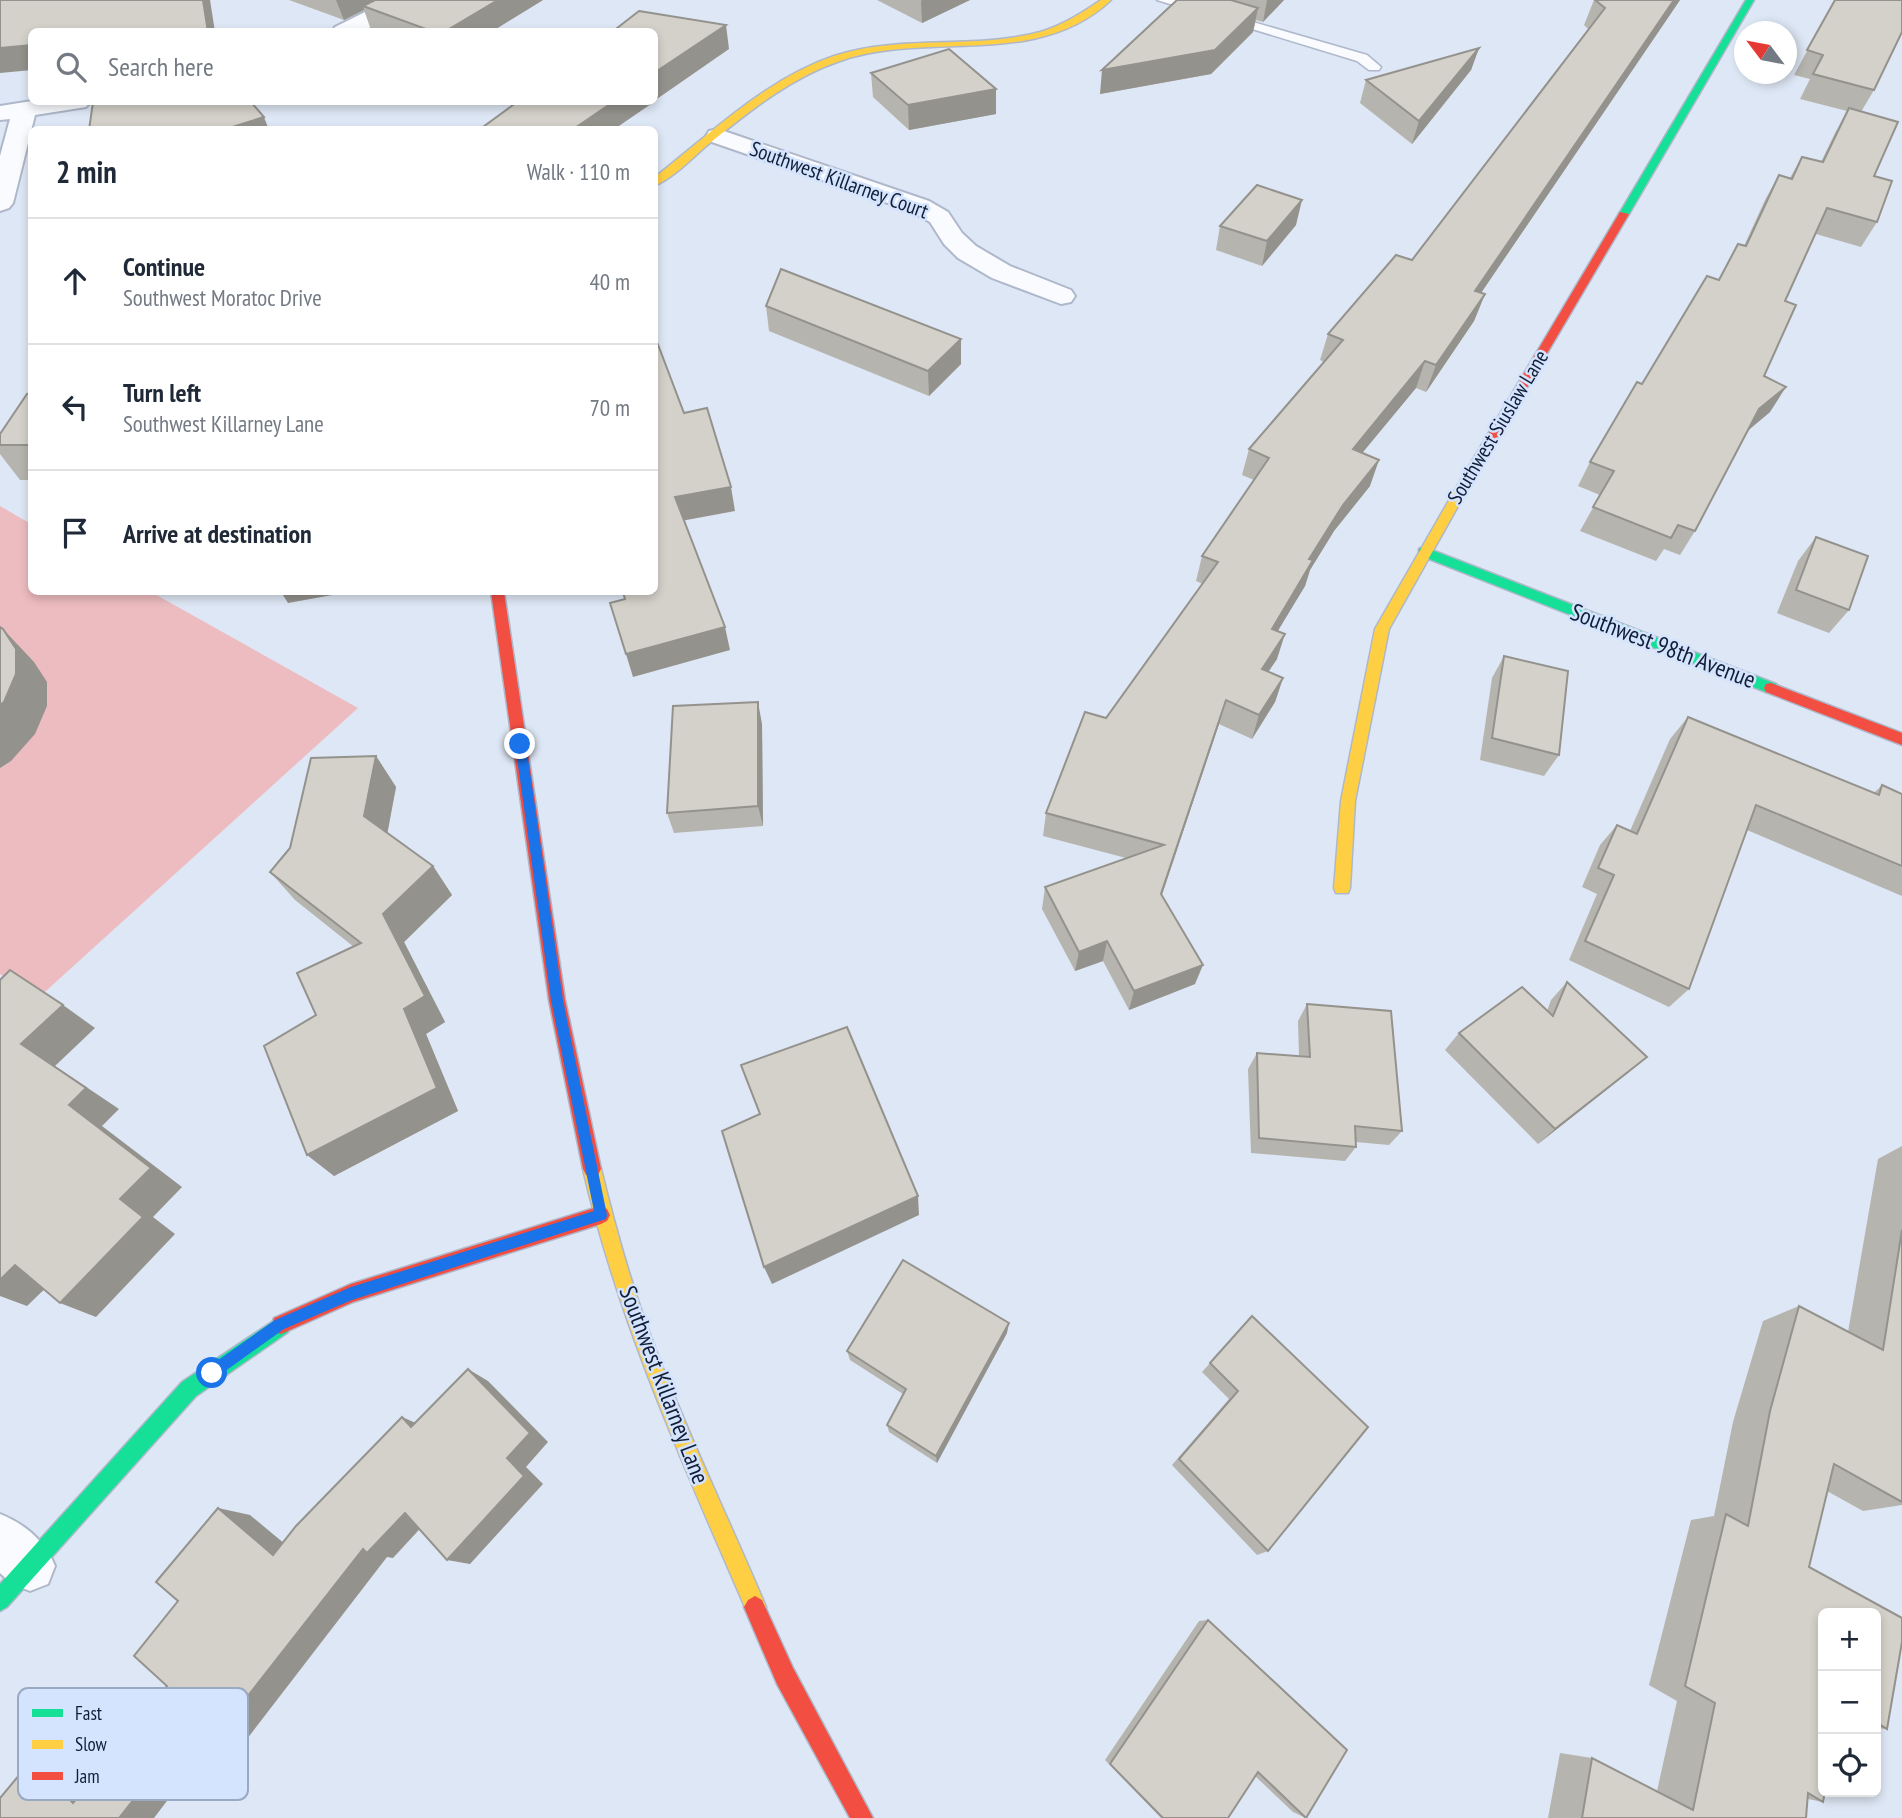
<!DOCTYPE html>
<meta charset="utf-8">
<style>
:root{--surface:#fff;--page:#f6f6f7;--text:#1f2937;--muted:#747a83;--line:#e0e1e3}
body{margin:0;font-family:"PT Sans Narrow",sans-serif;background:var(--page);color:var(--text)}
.controls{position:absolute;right:21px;bottom:21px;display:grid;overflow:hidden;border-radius:10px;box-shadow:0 4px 10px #0003}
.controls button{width:63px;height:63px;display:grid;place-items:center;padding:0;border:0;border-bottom:2px solid var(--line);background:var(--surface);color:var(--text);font:35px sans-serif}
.compass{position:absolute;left:1734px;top:21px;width:63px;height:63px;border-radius:50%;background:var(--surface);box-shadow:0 4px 10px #0003;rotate:302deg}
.stop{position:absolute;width:21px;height:21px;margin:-16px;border:5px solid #1a73e8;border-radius:50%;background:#fff}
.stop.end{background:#1a73e8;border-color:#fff;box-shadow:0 2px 7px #0008}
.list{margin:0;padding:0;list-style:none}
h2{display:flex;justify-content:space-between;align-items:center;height:91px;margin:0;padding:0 28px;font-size:30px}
h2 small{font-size:23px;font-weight:400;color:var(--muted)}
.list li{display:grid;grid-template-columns:46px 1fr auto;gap:21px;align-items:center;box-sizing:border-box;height:126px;padding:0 28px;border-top:2px solid var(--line)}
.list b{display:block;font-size:26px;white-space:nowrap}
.list p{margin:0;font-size:23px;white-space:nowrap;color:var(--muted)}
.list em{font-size:23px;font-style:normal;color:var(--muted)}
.icon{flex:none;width:38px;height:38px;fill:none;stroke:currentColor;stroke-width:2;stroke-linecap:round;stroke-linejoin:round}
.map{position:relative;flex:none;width:1902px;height:1818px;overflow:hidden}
.search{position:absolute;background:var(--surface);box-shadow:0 4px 10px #0003;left:28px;top:28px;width:630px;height:77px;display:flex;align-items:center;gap:18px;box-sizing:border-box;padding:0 24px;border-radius:10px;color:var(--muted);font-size:26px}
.panel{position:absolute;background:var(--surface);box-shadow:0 4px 10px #0003;left:28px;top:126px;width:630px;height:469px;border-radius:10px}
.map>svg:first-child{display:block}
.green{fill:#edbcc0}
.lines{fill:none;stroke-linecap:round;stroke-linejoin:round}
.lane-casing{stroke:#aeb8ca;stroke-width:3}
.street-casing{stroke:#aeb8ca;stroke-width:4}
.fast-casing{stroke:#aeb8ca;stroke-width:3}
.slow-casing{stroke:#aeb8ca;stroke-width:3}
.jam-casing{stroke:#aeb8ca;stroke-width:3}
.lane{fill:#fafbfe;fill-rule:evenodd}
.street{fill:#fafbfe;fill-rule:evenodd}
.fast{fill:#16e098;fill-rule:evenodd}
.slow{fill:#ffcf43;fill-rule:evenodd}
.jam{fill:#f24e42;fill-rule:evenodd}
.wall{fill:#b6b4ae}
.shaded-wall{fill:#94928d}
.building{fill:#d4d1ca;stroke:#94928d;stroke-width:2}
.route{fill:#1a73e8}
.labels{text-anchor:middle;stroke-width:5;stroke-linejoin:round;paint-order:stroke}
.far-street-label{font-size:21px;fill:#121e36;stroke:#d5e4fe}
.street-label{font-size:24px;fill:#121e36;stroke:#d5e4fe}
.key{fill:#d5e4fe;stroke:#9aa9c2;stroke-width:2}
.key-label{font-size:19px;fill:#121e36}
</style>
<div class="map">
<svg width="1902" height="1818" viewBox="0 0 1902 1818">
<rect width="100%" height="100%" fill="#dee7f5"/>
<path class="green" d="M0 506 31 524 32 592H151L358 708 36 1000 0 974Z"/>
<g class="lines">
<g class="lane-casing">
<path id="lane" d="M1157 0H1177L1367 55 1381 67 1379 70H1369L1357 61Z"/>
</g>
<g class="street-casing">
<g id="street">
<path d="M389 0H417L414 5 361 32H332L335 27Z"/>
<path d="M32 101 90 102 86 107 35 115 13 203 9 208 0 211V156L10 119 0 120V106Z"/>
<path d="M718 129 929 201 948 212 962 233 976 246 1010 266 1071 290 1075 296 1071 302 1061 304 992 278 958 258 944 244 930 222 911 211 709 141 706 136 709 131Z"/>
<path d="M0 1514C25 1524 45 1541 55 1566L48 1584 30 1591 12 1584 0 1573Z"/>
</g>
</g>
<g class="fast-casing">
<g id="fast">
<path d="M1746 0H1754L1629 214 1620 216 1619 214Z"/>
<path d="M1424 547 1776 684 1778 688 1771 693 1766 692 1419 555V549Z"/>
<path d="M281 1316 288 1318 290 1325 288 1332 196 1396 7 1607 0 1611V1584L182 1382Z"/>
</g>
</g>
<g class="slow-casing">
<g id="slow">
<path d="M1101 0H1111C1037 70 928 30 840 61 789 78 746 114 705 147 690 160 673 178 654 186V178C710 134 766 79 834 56 901 34 973 50 1040 32 1063 25 1082 13 1101 0Z"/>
<path d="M1465 479 1471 483 1389 629 1355 801 1350 888 1348 893H1336L1334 888 1341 801 1375 629 1459 483Z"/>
<path d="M592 1160 598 1163 601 1169C615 1226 630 1282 651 1337 685 1429 728 1517 766 1607L762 1614 755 1618 748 1614C685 1468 619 1325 583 1169L586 1163Z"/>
</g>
</g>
<g class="jam-casing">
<g id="jam">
<path d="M1620 212 1629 214 1469 486H1461L1459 483Z"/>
<path d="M491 592H504L565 1000 601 1169 598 1175 592 1178 586 1175 583 1169 549 1000Z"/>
<path d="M1771 683 1902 733V745L1766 692 1764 688 1766 684Z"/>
<path d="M601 1206 607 1209 610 1215 607 1221 601 1224 353 1302 281 1334 274 1332 272 1325 274 1318 351 1284Z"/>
<path d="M755 1596 762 1600 793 1668 873 1818H850L777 1684 744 1607 748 1600Z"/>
</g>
</g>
<use href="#lane" class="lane"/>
<use href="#street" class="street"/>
<use href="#fast" class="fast"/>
<use href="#slow" class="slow"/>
<use href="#jam" class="jam"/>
</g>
<g class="wall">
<path d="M289 0H543L491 32H376L371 30 364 10 344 20Z"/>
<path d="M877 0H970L922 23Z"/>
<path d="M1177 0H1284L1263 22 1256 20 1253 32 1211 74 1100 94Z"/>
<path d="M1594 0H1680L1481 293 1485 294 1474 321 1426 392 1416 388 1362 453 1370 486 1334 531 1310 570 1305 586 1277 631V659L1268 672 1283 678 1275 702 1252 739 1219 724 1162 895 1195 984 1129 1010 1103 961 1075 971 1042 909 1045 887 1126 858 1043 836 1046 813 1106 718 1203 584 1196 581 1202 556 1254 480 1242 475 1249 449 1324 362 1320 360 1328 334 1412 260 1588 29 1584 25Z"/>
<path d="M1835 0 1874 90 1861 112 1874 176 1877 222 1861 247 1816 234 1785 301 1764 376 1770 412 1749 429 1695 531 1680 555 1664 549 1656 561 1580 531 1600 495 1578 486 1590 462 1642 384 1718 280 1738 244 1744 246 1765 200 1779 175 1790 178 1802 157 1821 162 1835 133 1847 111 1800 99 1810 79 1794 75Z"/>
<path d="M1479 48 1471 70 1412 144 1360 103 1366 80Z"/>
<path d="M871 73 996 114 909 130 873 97Z"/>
<path d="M1296 225 1262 266 1216 250 1220 226Z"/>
<path d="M766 306 961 364 929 396 769 331Z"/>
<path d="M32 393V480H20L0 454V434Z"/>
<path d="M1816 537 1849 610 1829 633 1777 613 1798 561Z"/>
<path d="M1504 656 1559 755 1544 776 1480 760 1492 678Z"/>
<path d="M1688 717 1874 793 1882 785 1902 794V896L1747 830 1689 989 1669 1007 1569 960 1597 894 1582 887 1600 845 1617 825 1630 831 1670 739Z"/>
<path d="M762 724 763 826 674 833 667 813Z"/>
<path d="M376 756 396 787 387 833 433 866 452 895 404 942 445 1022 426 1034 458 1111 334 1176 316 1015 354 947 295 900 270 872Z"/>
<path d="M1567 982 1647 1057 1538 1144 1445 1050 1459 1033 1547 1011 1551 1000Z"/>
<path d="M1307 1004 1402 1131 1389 1145 1356 1142V1147L1345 1161 1251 1153 1248 1069 1257 1053 1299 1056 1298 1021Z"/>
<path d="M1902 1146V1505L1863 1511 1827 1491 1809 1567 1902 1618V1642L1887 1729 1876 1728V1613H1823V1792H1825L1823 1802 1808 1799 1806 1818H1548L1560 1753 1592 1758 1657 1791 1677 1701 1649 1685 1691 1520 1714 1516 1733 1422 1763 1321 1799 1306 1848 1332 1878 1159Z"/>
<path d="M1252 1316 1268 1551 1257 1555 1172 1465 1229 1399 1202 1372Z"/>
<path d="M1007 1333 937 1463 889 1432 887 1425 903 1394 850 1360 847 1351Z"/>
<path d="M1208 1620 1306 1818 1293 1812 1255 1776 1228 1818H1161L1105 1760 1199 1621Z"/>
</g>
<g class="shaded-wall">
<path d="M203 0H210L215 32H208Z"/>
<path d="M336 0H383L363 6 364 10 344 20Z"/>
<path d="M498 0H543L491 32H444Z"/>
<path d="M922 0H970L922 23 921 1Z"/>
<path d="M1267 0H1284L1263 22Z"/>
<path d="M1674 0H1680L1464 318 1475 291Z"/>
<path d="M1258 8 1253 32 1211 74 1100 94 1102 70Z"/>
<path d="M726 25 729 49 654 101V73Z"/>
<path d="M32 45V70L0 73V48Z"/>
<path d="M1479 48 1471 70 1412 144 1419 121Z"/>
<path d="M996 89V114L909 130 908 105Z"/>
<path d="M613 102H654L613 130H572Z"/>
<path d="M264 117 269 130H223Z"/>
<path d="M1302 200 1296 225 1262 266 1267 241Z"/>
<path d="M1485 294 1474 321 1426 392 1436 365Z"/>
<path d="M961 339V364L929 396 928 371Z"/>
<path d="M1425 361 1416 388 1344 475 1353 449Z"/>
<path d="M1786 387 1770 412 1744 434 1759 409Z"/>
<path d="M1379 460 1370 486 1334 531 1310 570 1305 586 1264 654 1272 629 1309 559 1343 505Z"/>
<path d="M731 487 735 511 681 521 675 497Z"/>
<path d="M281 592H349L288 603Z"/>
<path d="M725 627 730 650 633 677 626 654Z"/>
<path d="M3 629 34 662 47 682V706L35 734 11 761 0 768V705Z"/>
<path d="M1285 634 1277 659 1254 693 1262 669Z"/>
<path d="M1283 678 1275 702 1252 739 1259 715Z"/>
<path d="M1226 700 1219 724 1155 915 1161 894Z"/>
<path d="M758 702 762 724 763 826 758 806Z"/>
<path d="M376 756 396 787 385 846 364 816Z"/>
<path d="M433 866 452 895 404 942 445 1022 426 1034 458 1111 334 1176 307 1155 404 1009 383 914Z"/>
<path d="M1107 941 1103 961 1075 971 1079 952Z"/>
<path d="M1203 965 1195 984 1129 1010 1134 991Z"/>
<path d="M63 1005 95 1028 55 1066 119 1109 102 1126 182 1187 153 1217 175 1234 96 1317 60 1303 120 1199 69 1105 21 1044Z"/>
<path d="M1647 1057 1628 1073 1538 1144 1555 1129Z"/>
<path d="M918 1196 919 1215 772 1284 764 1267Z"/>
<path d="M15 1265 53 1281 27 1306 0 1296V1280Z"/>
<path d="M1009 1323 1007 1333 937 1463 936 1456Z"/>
<path d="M468 1369 488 1381 548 1442 526 1467 543 1484 470 1564 447 1560 507 1458Z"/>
<path d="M402 1417 425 1427H411Z"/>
<path d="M218 1508 250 1515 303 1559 273 1555Z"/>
<path d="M405 1513 429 1519 393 1558 387 1557 210 1787 173 1793 154 1818H119L153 1775 363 1549Z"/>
<path d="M75 1756 115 1796 73 1803 31 1761Z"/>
</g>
<g class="building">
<path d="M0 0H203L208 32H32V45L0 48Z"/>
<path d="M375 0H498L444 32H434L363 6Z"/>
<path d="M1177 0H1231L1258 8 1215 50 1102 70Z"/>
<path d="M1595 0H1674L1475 291 1485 294 1436 365 1425 361 1353 449 1379 460 1343 505 1309 559 1313 560 1272 629 1285 634 1262 669 1283 678 1259 715 1226 700 1161 894 1203 965 1134 991 1107 941 1079 952 1045 887 1164 845 1046 813 1085 712 1106 718 1218 562 1202 556 1269 458 1249 449 1343 340 1328 334 1396 255 1412 260 1605 8Z"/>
<path d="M1835 0H1902V32L1874 90 1813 74 1823 55 1807 50Z"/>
<path d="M639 11 726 25 654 73V32H612Z"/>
<path d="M1479 48 1419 121 1366 80Z"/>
<path d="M949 49 996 89 908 105 871 73Z"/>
<path d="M93 102H251L264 117 223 130H89Z"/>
<path d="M517 102H613L572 130H492L483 127Z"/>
<path d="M1849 108 1898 122 1874 176 1892 181 1877 222 1827 208 1785 301 1796 305 1764 376 1786 387 1759 409 1695 531 1678 525 1671 538 1593 507 1614 471 1590 462 1637 382 1642 384 1707 276 1719 280 1738 244 1746 246 1779 175 1792 179 1802 157 1823 162Z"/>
<path d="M1257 185 1302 200 1267 241 1220 226Z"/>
<path d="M781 269 961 339 928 371 766 306Z"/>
<path d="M654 334 684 413 707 408 731 487 675 497 725 627 626 654 610 603 625 599 623 592H654Z"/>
<path d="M32 393V445H0V434L27 394Z"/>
<path d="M1816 537 1868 556 1849 610 1796 590Z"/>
<path d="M0 627 3 629 16 649V674L4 702 0 705Z"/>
<path d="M1504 656 1568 671 1559 755 1492 738Z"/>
<path d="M758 702V806L667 813 673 706Z"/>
<path d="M1688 717 1879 795 1882 785 1902 794V866L1756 805 1689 989 1585 941 1614 875 1598 868 1617 825 1637 834Z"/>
<path d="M376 756 364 816 433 866 383 914 425 996 404 1009 437 1088 307 1155 264 1046 316 1015 297 973 361 943 270 872 290 848 311 758Z"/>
<path d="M10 970 63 1005 21 1044 86 1088 69 1105 151 1168 120 1199 143 1217 60 1303 15 1265 0 1280V980Z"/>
<path d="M1567 982 1647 1057 1555 1129 1459 1033 1522 987 1553 1016Z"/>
<path d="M1307 1004 1391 1011 1402 1131 1355 1126 1356 1147 1259 1138 1257 1053 1310 1057Z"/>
<path d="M847 1027 918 1196 764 1267 722 1131 760 1114 741 1065Z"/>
<path d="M1902 1230V1502L1834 1464 1809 1567 1902 1618V1642L1887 1729 1876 1722V1613H1823V1792H1825L1823 1802 1808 1793 1806 1818H1582L1592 1758 1693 1810 1715 1703 1685 1686 1726 1514 1748 1526 1770 1411 1799 1306 1883 1350Z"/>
<path d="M903 1260 1009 1323 936 1456 887 1425 906 1389 847 1351Z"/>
<path d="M1252 1316 1368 1427 1268 1551 1179 1459 1238 1391 1210 1363Z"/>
<path d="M468 1369 530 1433 507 1458 524 1476 447 1560 405 1513 367 1553 363 1549 172 1793 153 1775 119 1818H0V1798L31 1761 73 1803 167 1686 134 1656 178 1601 156 1582 218 1508 273 1555 296 1526 402 1417 411 1427Z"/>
<path d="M1208 1620 1347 1750 1306 1818 1258 1772 1228 1818H1163L1110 1764Z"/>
</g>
<path class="route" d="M520 740 526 744 563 1000 607 1215 606 1219 352 1300 284 1329 217 1377H207V1368L275 1320 351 1287 594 1211 551 1000 515 744Z"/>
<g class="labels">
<g class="far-street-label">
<text transform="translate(839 180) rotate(20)" y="7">Southwest Killarney Court</text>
<text transform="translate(1498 427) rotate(-59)" y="7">Southwest Siuslaw Lane</text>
</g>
<g class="street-label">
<text transform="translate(1663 646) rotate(21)" y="8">Southwest 98th Avenue</text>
<text transform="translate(664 1385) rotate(69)" y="8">Southwest Killarney Lane</text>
</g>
</g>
<rect x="18" y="1688" width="230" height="112" rx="10" class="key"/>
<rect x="32" y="1709" width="31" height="8" fill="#16e098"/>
<rect x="32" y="1740" width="31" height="9" fill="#ffcf43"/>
<rect x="32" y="1772" width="31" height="8" fill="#f24e42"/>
<g class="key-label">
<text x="75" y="1720">Fast</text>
<text x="75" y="1751">Slow</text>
<text x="75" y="1783">Jam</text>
</g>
</svg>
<div class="controls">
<button>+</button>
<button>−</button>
<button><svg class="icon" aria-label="locate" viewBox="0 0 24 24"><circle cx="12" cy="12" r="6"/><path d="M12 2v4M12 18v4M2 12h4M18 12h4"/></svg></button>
</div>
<svg class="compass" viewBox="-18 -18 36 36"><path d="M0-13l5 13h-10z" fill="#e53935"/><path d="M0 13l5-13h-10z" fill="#747a83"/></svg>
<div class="stop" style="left:212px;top:1373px"></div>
<div class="stop end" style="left:520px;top:744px"></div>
<div class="search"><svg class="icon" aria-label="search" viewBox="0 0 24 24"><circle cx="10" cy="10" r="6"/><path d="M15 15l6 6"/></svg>Search here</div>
<section class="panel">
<h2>2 min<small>Walk · 110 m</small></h2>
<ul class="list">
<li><svg class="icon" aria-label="ahead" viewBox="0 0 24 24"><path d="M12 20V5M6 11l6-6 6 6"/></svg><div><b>Continue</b><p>Southwest Moratoc Drive</p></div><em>40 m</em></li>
<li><svg class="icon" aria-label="left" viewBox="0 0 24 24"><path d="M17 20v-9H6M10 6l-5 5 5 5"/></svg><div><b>Turn left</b><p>Southwest Killarney Lane</p></div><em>70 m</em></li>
<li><svg class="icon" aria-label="arrive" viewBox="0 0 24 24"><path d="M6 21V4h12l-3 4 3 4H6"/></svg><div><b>Arrive at destination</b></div></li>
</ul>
</section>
</div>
